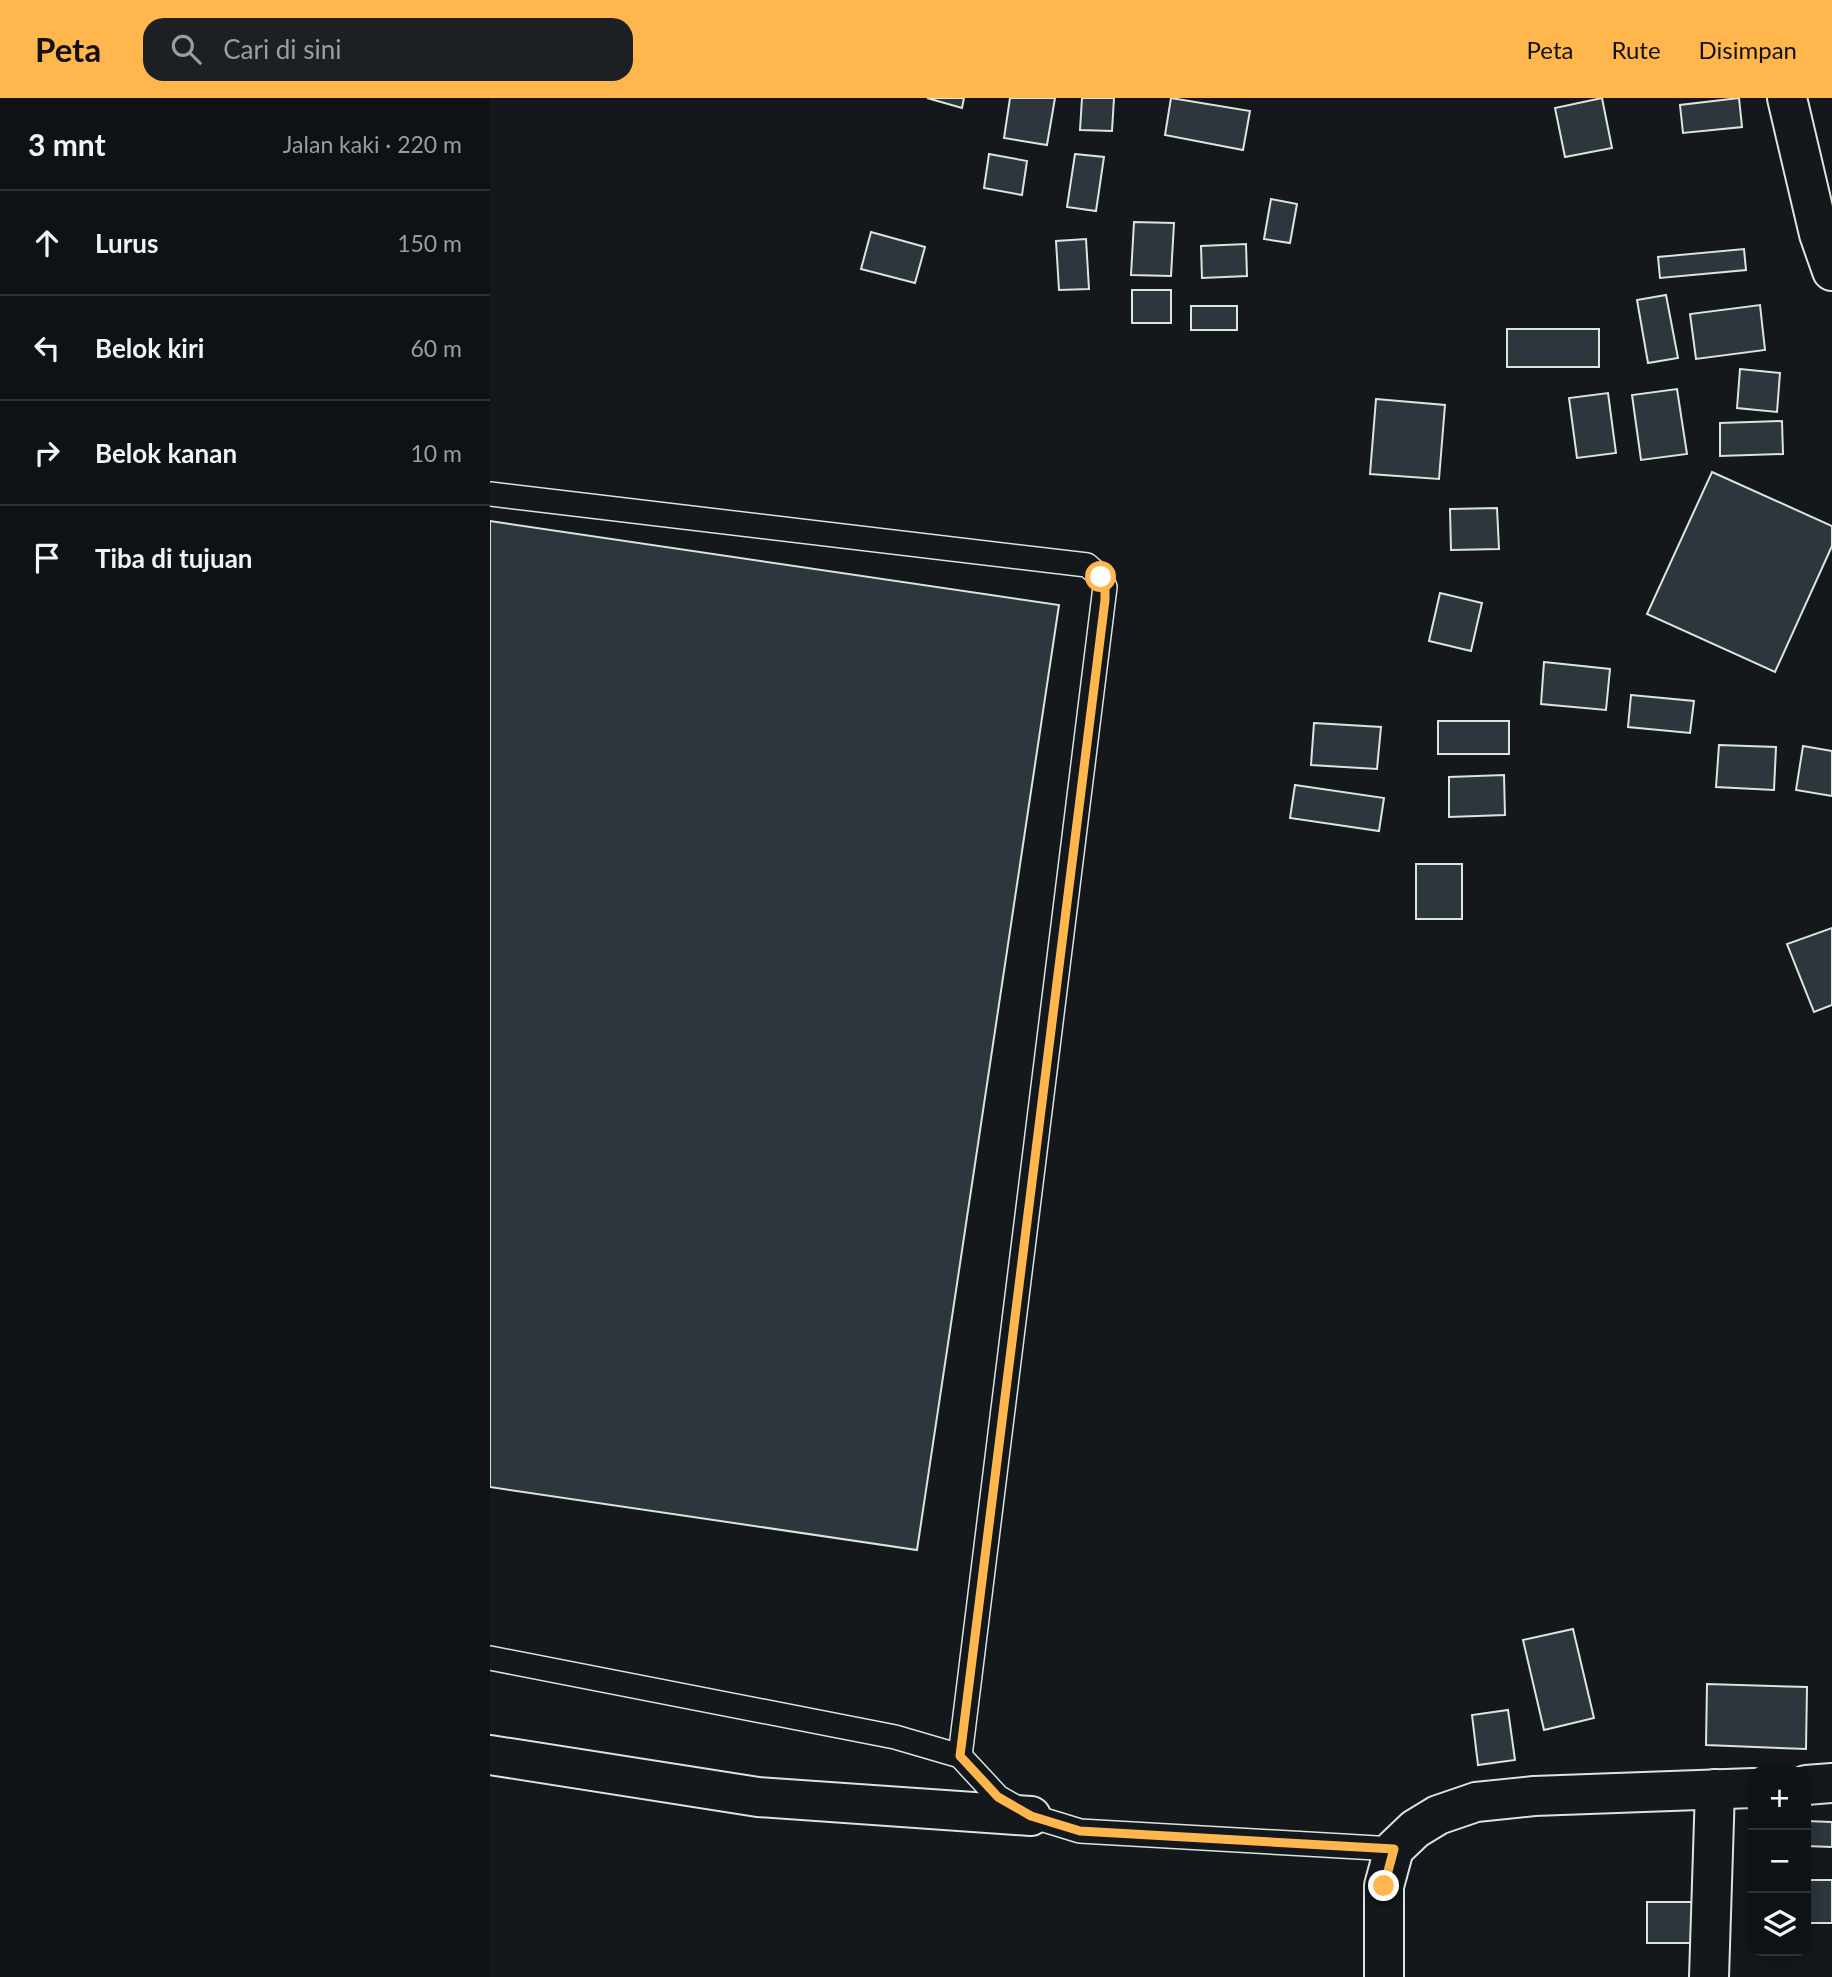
<!DOCTYPE html>
<html lang="id">
<meta charset="utf-8">
<style>
:root{--surface:#0f1215;--page:#1d2022;--text:#f1f3f6;--muted:#9b9ea0;--line:#2f3234;--accent:#ffb74d}
body{margin:0;font-family:Lato,sans-serif;background:var(--page);color:var(--text)}
.controls{position:absolute;right:21px;bottom:21px;display:grid;overflow:hidden;border-radius:14px;box-shadow:0 4px 18px #0003}
.controls button{width:63px;height:63px;display:grid;place-items:center;padding:0;border:0;border-bottom:2px solid var(--line);background:var(--surface);color:var(--text);font:35px sans-serif}
.stop{position:absolute;width:21px;height:21px;margin:-16px;border:5px solid #ffb74d;border-radius:50%;background:#fff}
.stop.end{background:#ffb74d;border-color:#fff;box-shadow:0 2px 7px #0008}
.list{margin:0;padding:0;list-style:none}
h2{display:flex;justify-content:space-between;align-items:center;height:91px;margin:0;padding:0 28px;font-size:30px}
h2 small{font-size:23px;font-weight:400;color:var(--muted)}
.list li{display:grid;grid-template-columns:46px 1fr auto;gap:21px;align-items:center;box-sizing:border-box;height:105px;padding:0 28px;border-top:2px solid var(--line)}
.list b{display:block;font-size:26px;white-space:nowrap}
.list em{font-size:23px;font-style:normal;color:var(--muted)}
.icon{flex:none;width:38px;height:38px;fill:none;stroke:currentColor;stroke-width:2;stroke-linecap:round;stroke-linejoin:round}
.map{position:relative;flex:none;width:1342px;height:1879px;overflow:hidden}
header{display:flex;align-items:center;gap:42px;box-sizing:border-box;height:98px;padding:0 35px;background:var(--accent);color:#111}
header strong{font-size:33px}
nav{display:flex;gap:38px;margin-inline-start:auto;font-size:24px}
.search{width:490px;height:63px;background:var(--page);display:flex;align-items:center;gap:18px;box-sizing:border-box;padding:0 24px;border-radius:21px;color:var(--muted);font-size:26px}
main{display:flex}
aside{flex:1;background:var(--surface)}
.map>svg:first-child{display:block}
.building{fill:#2c363c;stroke:#d8e6dc;stroke-width:2}
.lines{fill:none;stroke-linecap:round;stroke-linejoin:round}
.lane-casing{stroke:#d8e6dc;stroke-width:26}
.street-casing{stroke:#d8e6dc;stroke-width:42}
.secondary-casing{stroke:#d8e6dc;stroke-width:42}
.lane{stroke:#14181c;stroke-width:23}
.street{stroke:#14181c;stroke-width:38}
.secondary{stroke:#14181c;stroke-width:38}
.route{stroke:#ffb74d;stroke-width:9}
</style>
<header>
<strong>Peta</strong>
<div class="search"><svg class="icon" aria-label="search" viewBox="0 0 24 24"><circle cx="10" cy="10" r="6"/><path d="M15 15l6 6"/></svg>Cari di sini</div>
<nav><a>Peta</a><a>Rute</a><a>Disimpan</a></nav>
</header>
<main>
<aside>
<h2>3 mnt<small>Jalan kaki · 220 m</small></h2>
<ul class="list">
<li><svg class="icon" aria-label="ahead" viewBox="0 0 24 24"><path d="M12 20V5M6 11l6-6 6 6"/></svg><div><b>Lurus</b></div><em>150 m</em></li>
<li><svg class="icon" aria-label="left" viewBox="0 0 24 24"><path d="M17 20v-9H6M10 6l-5 5 5 5"/></svg><div><b>Belok kiri</b></div><em>60 m</em></li>
<li><svg class="icon" aria-label="right" viewBox="0 0 24 24"><path d="M7 20v-9h11M14 6l5 5-5 5"/></svg><div><b>Belok kanan</b></div><em>10 m</em></li>
<li><svg class="icon" aria-label="arrive" viewBox="0 0 24 24"><path d="M6 21V4h12l-3 4 3 4H6"/></svg><div><b>Tiba di tujuan</b></div></li>
</ul>
</aside>
<div class="map">
<svg width="1342" height="1879" viewBox="0 0 1342 1879">
<rect width="100%" height="100%" fill="#14181c"/>
<g class="building">
<path d="M437 0H474L472 10Z"/>
<path d="M520 0H565L557 47 514 40Z"/>
<path d="M592 0H624L622 33 590 32Z"/>
<path d="M681 0 760 13 753 52 675 37Z"/>
<path d="M1112 0 1122 50 1075 59 1065 10Z"/>
<path d="M1249 0 1252 29 1193 35 1190 7Z"/>
<path d="M499 56 537 63 532 97 494 90Z"/>
<path d="M585 56 614 59 606 113 577 109Z"/>
<path d="M781 101 807 106 800 145 774 141Z"/>
<path d="M644 124 684 125 681 178 641 177Z"/>
<path d="M381 134 435 149 425 185 371 171Z"/>
<path d="M596 141 599 191 569 192 566 143Z"/>
<path d="M756 146 757 178 712 180 711 148Z"/>
<path d="M1254 151 1256 172 1170 180 1168 159Z"/>
<rect x="642" y="192" width="39" height="33"/>
<path d="M1176 197 1188 260 1158 265 1147 202Z"/>
<path d="M1270 207 1275 252 1206 261 1200 216Z"/>
<rect x="701" y="208" width="46" height="24"/>
<rect x="1017" y="231" width="92" height="38"/>
<path d="M1250 271 1290 275 1287 314 1247 310Z"/>
<path d="M1187 291 1197 356 1151 362 1142 297Z"/>
<path d="M1118 295 1126 355 1087 360 1079 300Z"/>
<path d="M886 301 955 307 949 381 880 376Z"/>
<path d="M1292 323 1293 356 1230 358V325Z"/>
<path d="M1222 374 1342 428V448L1285 574 1157 516Z"/>
<path d="M1007 410 1009 451 961 452 960 411Z"/>
<path d="M0 423 569 507 427 1452 0 1389Z"/>
<path d="M950 495 992 505 981 553 939 543Z"/>
<path d="M1054 564 1120 571 1116 612 1051 606Z"/>
<path d="M1141 597 1204 603 1200 635 1138 629Z"/>
<rect x="948" y="623" width="71" height="33"/>
<path d="M824 625 891 629 887 671 821 667Z"/>
<path d="M1229 647 1286 649 1284 692 1226 689Z"/>
<path d="M1313 648 1342 653V698L1306 692Z"/>
<path d="M1014 677 1015 717 959 719V679Z"/>
<path d="M805 687 894 700 889 733 800 720Z"/>
<rect x="926" y="766" width="46" height="55"/>
<path d="M1342 830V907L1324 914 1297 846Z"/>
<path d="M1083 1531 1104 1620 1054 1632 1033 1542Z"/>
<path d="M1217 1586 1317 1589 1316 1651 1216 1647Z"/>
<path d="M1018 1612 1025 1662 988 1667 982 1617Z"/>
<path d="M1316 1723 1342 1724V1749L1316 1748Z"/>
<rect x="1316" y="1782" width="26" height="43"/>
<rect x="1157" y="1804" width="53" height="41"/>
</g>
<g class="lines">
<g class="lane-casing">
<g id="lane">
<path d="M0 396 597 467 611 479 615 489 470 1658"/>
<path d="M0 1560 405 1639 470 1658 508 1699 541 1718 590 1733 904 1751"/>
</g>
</g>
<g class="street-casing">
<g id="street">
<path d="M0 1657 268 1699 541 1718"/>
<path d="M1316 1687 1342 1685"/>
<path d="M894 1879V1788L904 1751 925 1731 948 1717 986 1704 1044 1698 1263 1690"/>
<path d="M1219 1879 1225 1691"/>
</g>
</g>
<g class="secondary-casing">
<path id="secondary" d="M1297 0 1329 136 1342 173"/>
</g>
<use href="#lane" class="lane"/>
<use href="#street" class="street"/>
<use href="#secondary" class="secondary"/>
</g>
<g class="lines">
<path class="route" d="M611 479 615 489V502L470 1658 508 1699 541 1718 590 1733 904 1751 894 1788"/>
</g>
</svg>
<div class="controls">
<button>+</button>
<button>−</button>
<button><svg class="icon" aria-label="layers" viewBox="0 0 24 24"><path d="M12 4l9 5-9 5-9-5zM3 14l9 5 9-5"/></svg></button>
</div>
<div class="stop" style="left:611px;top:479px"></div>
<div class="stop end" style="left:894px;top:1788px"></div>
</div>
</main>
